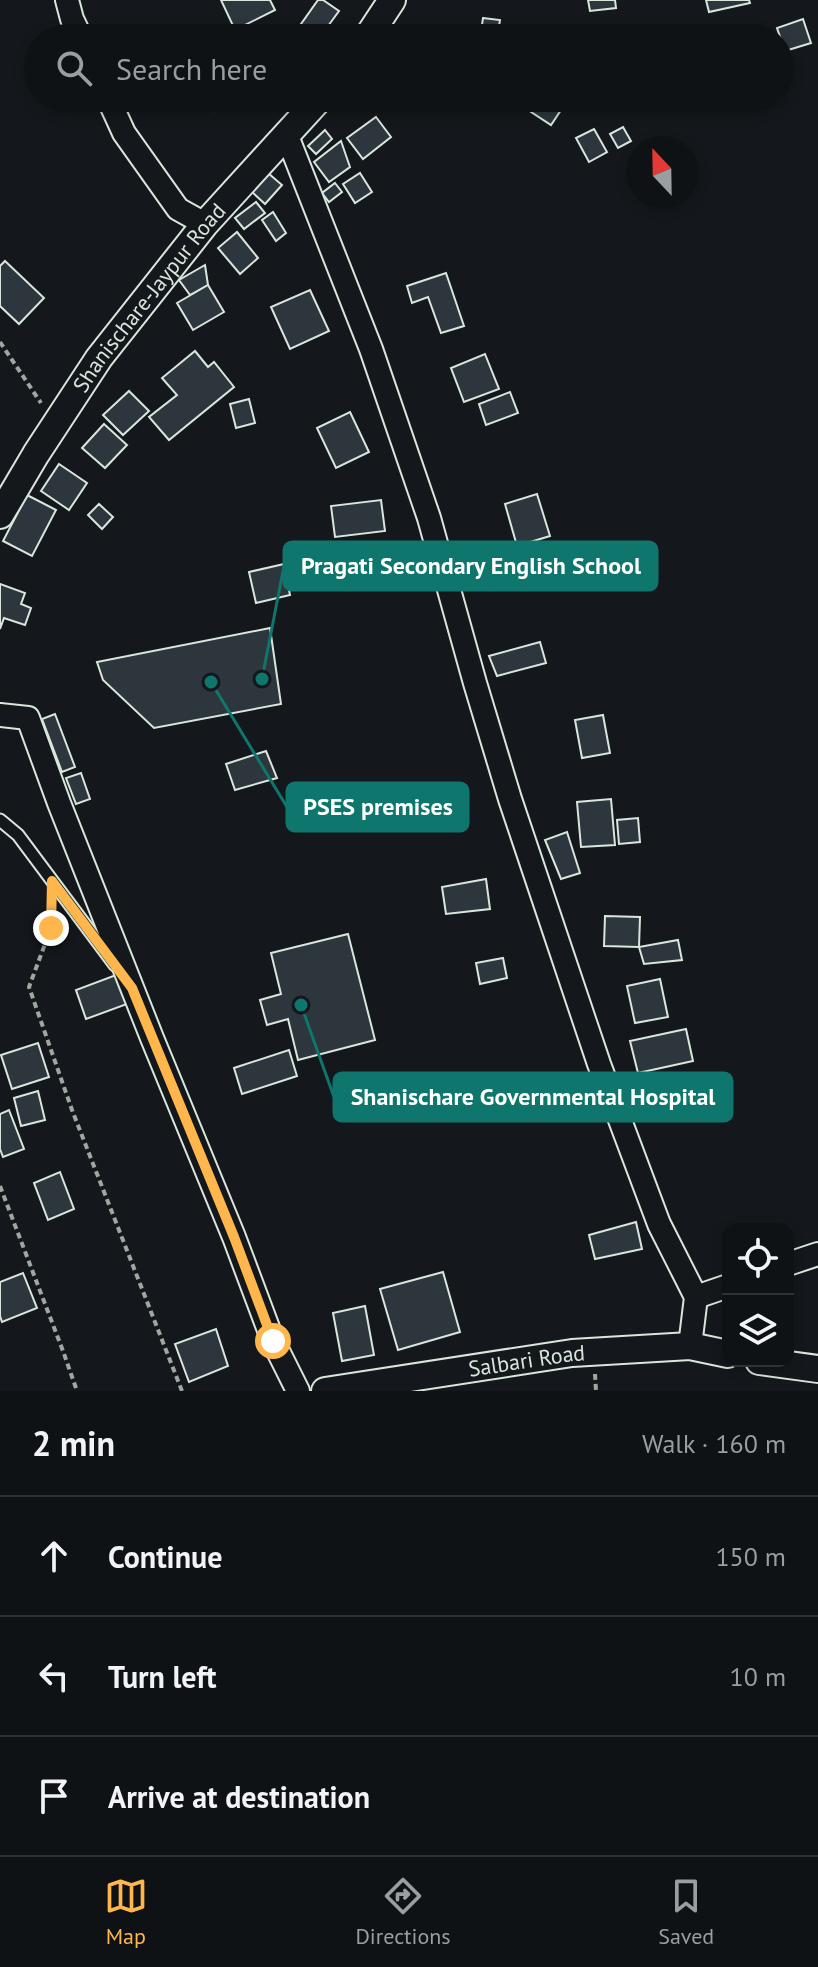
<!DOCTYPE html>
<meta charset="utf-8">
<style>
:root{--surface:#0f1215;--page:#181b1e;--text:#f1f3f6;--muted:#9b9ea0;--line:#2f3234;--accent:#ffb74d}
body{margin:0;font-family:"PT Sans",sans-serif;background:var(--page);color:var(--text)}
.controls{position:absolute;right:24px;bottom:24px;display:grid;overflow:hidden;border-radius:16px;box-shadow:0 4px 12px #0003}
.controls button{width:72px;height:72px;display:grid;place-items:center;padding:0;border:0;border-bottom:2px solid var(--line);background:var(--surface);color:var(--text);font:40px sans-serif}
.compass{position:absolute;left:626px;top:136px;width:72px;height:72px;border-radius:50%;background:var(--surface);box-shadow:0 4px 12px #0003;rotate:338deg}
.stop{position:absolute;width:24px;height:24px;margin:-18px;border:6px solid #ffb74d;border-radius:50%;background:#fff}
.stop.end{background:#ffb74d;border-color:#fff;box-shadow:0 2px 8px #0008}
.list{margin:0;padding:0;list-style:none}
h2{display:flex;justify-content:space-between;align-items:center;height:104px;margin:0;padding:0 32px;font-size:34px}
h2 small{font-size:26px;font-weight:400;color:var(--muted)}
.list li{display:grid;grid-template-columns:52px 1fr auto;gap:24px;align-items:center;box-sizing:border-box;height:120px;padding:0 32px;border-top:2px solid var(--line)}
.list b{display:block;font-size:30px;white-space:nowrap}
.list em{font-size:26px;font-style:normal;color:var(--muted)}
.icon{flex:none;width:44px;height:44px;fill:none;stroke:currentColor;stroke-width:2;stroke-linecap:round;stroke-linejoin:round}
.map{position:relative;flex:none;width:818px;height:1391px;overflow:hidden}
.search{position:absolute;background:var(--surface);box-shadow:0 4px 12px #0003;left:24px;right:24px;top:24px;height:88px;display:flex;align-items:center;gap:20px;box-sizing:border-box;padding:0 28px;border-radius:44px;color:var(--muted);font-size:30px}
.sheet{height:464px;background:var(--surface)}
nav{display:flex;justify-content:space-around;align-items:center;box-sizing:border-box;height:112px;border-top:2px solid var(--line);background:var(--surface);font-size:22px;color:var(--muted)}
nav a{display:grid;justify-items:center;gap:4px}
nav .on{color:var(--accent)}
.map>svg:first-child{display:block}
.building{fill:#2c363c;stroke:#d8e6dc;stroke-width:2}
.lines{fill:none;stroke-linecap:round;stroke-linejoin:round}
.service-casing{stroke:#d8e6dc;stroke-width:15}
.minor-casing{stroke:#d8e6dc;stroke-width:26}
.tertiary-casing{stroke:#d8e6dc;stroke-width:30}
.path{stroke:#9da8a2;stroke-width:4;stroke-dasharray:6 4;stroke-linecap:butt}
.service{stroke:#14181c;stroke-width:11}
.minor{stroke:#14181c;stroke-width:22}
.tertiary{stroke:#14181c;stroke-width:26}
.route{stroke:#ffb74d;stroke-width:10}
.labels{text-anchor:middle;stroke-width:6;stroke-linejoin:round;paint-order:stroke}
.street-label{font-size:22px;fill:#d8e6dc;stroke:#14181c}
.leader{fill:none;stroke:#0f766e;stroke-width:3}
.callout-dot{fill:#0f766e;stroke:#14181c;stroke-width:3}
.callout{fill:#0f766e;stroke:#0f766e;stroke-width:3}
.callout-label{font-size:24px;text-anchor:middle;font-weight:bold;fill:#fff}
</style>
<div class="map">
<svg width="818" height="1391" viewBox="0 0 818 1391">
<rect width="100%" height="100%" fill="#14181c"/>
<g class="building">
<path d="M221 0H270L275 10 235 30Z"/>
<path d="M318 0H323L339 11 320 37 301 24Z"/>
<path d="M588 0H615L616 8 590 11Z"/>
<path d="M706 0H749L750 3 709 12Z"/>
<path d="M483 18 500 20 497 38H480Z"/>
<path d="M803 19 811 43 785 51 777 28Z"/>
<path d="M209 98H241L215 111Z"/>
<path d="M523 98H569L551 125 519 104Z"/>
<path d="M376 117 391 137 363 159 347 138Z"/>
<path d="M623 127 631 141 618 148 610 134Z"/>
<path d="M594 129 607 152 589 162 576 138Z"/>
<path d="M325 130 332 139 316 154 308 146Z"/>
<path d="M341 141 350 167 329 182 314 162Z"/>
<path d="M268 173 282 185 265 204 251 191Z"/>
<path d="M360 173 372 192 355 203 343 184Z"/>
<path d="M335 183 342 192 329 202 322 193Z"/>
<path d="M256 202 265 213 244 229 235 218Z"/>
<path d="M273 212 286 233 276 241 262 220Z"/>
<path d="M237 232 258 258 240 274 218 248Z"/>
<path d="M5 261 44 298 19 324 0 306V266Z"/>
<path d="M205 265 208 285 190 295 179 280Z"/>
<path d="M446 273 464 326 441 333 428 297 412 303 407 286Z"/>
<path d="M208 285 224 312 193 330 177 303Z"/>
<path d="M310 290 329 331 290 349 271 307Z"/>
<path d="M195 351 208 367 214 362 234 387 169 440 149 417 177 395 162 378Z"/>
<path d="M485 354 499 389 464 402 451 368Z"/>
<path d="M129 391 149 411 123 435 103 415Z"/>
<path d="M510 392 518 413 486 425 479 404Z"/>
<path d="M249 399 255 423 236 428 230 404Z"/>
<path d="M350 412 369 452 336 468 317 428Z"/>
<path d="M104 424 127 445 105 468 82 448Z"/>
<path d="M59 464 87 483 69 510 41 491Z"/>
<path d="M537 494 550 536 517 546 505 504Z"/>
<path d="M27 495 56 510 32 556 3 541Z"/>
<path d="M381 500 385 531 335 537 331 506Z"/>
<path d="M99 504 113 517 102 529 88 515Z"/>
<path d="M284 564 290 595 256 603 249 572Z"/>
<path d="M0 584 25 593 21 604 31 608 25 625 4 618 0 629Z"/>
<path d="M270 628 281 704 154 728 103 680 97 662Z"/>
<path d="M540 642 546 663 497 676 489 656Z"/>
<path d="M55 714 75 767 62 772 42 719Z"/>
<path d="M603 715 610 753 582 758 575 720Z"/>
<path d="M266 751 277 778 235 790 226 764Z"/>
<path d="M81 773 90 799 76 804 66 778Z"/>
<path d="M611 799 615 845 581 847 577 802Z"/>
<path d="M638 818 640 842 619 844 617 820Z"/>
<path d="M567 832 580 873 561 879 545 840Z"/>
<path d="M486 879 490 909 446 914 442 887Z"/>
<path d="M605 916 640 917 639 947 604 946Z"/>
<path d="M348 934 375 1040 298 1060 288 1019 267 1025 260 1000 281 994 271 953Z"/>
<path d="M678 940 682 960 644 964 639 947Z"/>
<path d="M503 958 507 978 480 984 476 963Z"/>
<path d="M116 975 127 1004 86 1019 76 990Z"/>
<path d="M660 979 668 1017 635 1023 627 986Z"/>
<path d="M686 1029 693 1061 638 1073 630 1041Z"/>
<path d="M38 1043 49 1077 12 1089 1 1055Z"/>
<path d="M289 1050 297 1076 242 1094 234 1068Z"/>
<path d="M38 1091 45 1120 21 1126 14 1098Z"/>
<path d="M9 1110 24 1149 3 1157 0 1149V1114Z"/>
<path d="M60 1172 74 1209 48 1220 34 1183Z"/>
<path d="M636 1222 642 1249 595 1259 589 1235Z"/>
<path d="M443 1272 460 1332 398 1350 380 1289Z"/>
<path d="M23 1273 37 1308 2 1322 0 1316V1282Z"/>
<path d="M365 1306 374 1355 342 1361 333 1313Z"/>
<path d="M216 1329 228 1366 189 1382 175 1344Z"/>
</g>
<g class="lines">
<g class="service-casing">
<path id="service" d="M0 820 18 835 115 965"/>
</g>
<g class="minor-casing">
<g id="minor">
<path d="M67 0 72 19 81 38"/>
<path d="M108 98 124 133 178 209 205 224"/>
<path d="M287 136 371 349 429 518 475 683 510 799 599 1064 659 1224 696 1297 690 1346"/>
<path d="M0 715 28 718 59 803 152 1038 234 1237 273 1341 298 1391"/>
<path d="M788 1264 818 1254"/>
<path d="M696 1297 728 1286"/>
</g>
</g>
<g class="tertiary-casing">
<g id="tertiary">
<path d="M367 38 392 0"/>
<path id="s1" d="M0 515 36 454 99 358 205 224 320 98"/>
<path d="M759 1361 818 1369"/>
<path id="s2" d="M325 1391 572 1353 690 1346 728 1354"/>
</g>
</g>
<g class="path">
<path d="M0 342 41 403"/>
<path d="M51 907V928L29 987 72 1110 182 1391"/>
<path d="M0 1186 63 1351 77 1391"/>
<path d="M595 1374 596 1391"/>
</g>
<use href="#service" class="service"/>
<use href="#minor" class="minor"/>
<use href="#tertiary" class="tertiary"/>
</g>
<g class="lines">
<path class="route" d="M51 928 52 881 132 988 234 1237 273 1341"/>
</g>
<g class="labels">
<g class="street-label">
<text dy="8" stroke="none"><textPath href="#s1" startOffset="264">Shanischare-Jaypur Road</textPath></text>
<text dy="8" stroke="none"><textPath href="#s2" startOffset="204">Salbari Road</textPath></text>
</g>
</g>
<path class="leader" d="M262 679L284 566M211 682L287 807M301 1005L334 1097"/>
<g class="callout-dot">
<circle cx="262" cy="679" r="8"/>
<circle cx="211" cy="682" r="8"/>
<circle cx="301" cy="1005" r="8"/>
</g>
<g class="callout">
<rect x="284" y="542" width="373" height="48" rx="8"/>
<rect x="287" y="783" width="181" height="48" rx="8"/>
<rect x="334" y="1073" width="398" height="48" rx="8"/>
</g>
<g class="callout-label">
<text x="471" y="574">Pragati Secondary English School</text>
<text x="378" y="815">PSES premises</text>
<text x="533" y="1105">Shanischare Governmental Hospital</text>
</g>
</svg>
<div class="controls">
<button><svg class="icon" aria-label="locate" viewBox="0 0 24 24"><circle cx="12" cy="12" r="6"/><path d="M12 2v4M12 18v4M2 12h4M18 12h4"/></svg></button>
<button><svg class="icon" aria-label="layers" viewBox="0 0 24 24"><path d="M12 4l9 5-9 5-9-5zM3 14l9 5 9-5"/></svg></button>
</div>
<svg class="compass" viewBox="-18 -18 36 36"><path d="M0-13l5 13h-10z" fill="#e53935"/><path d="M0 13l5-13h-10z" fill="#9b9ea0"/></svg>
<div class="stop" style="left:273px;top:1341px"></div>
<div class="stop end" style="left:51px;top:928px"></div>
<div class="search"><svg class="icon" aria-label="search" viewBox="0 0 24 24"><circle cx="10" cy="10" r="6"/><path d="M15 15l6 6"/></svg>Search here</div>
</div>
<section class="sheet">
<h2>2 min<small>Walk · 160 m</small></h2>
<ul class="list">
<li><svg class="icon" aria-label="ahead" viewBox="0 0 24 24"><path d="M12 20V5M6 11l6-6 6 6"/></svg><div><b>Continue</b></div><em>150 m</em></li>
<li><svg class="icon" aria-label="left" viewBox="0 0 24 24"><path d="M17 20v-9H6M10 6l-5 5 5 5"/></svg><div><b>Turn left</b></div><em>10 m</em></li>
<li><svg class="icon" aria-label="arrive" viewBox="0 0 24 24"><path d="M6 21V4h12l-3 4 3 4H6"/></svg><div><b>Arrive at destination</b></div></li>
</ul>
</section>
<nav>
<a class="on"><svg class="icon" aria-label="map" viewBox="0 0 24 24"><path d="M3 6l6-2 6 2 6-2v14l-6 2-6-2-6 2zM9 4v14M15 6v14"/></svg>Map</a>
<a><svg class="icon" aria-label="directions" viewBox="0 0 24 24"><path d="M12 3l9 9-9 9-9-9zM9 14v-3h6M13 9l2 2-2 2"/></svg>Directions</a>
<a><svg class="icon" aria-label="saved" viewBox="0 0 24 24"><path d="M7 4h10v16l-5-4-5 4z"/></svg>Saved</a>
</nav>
